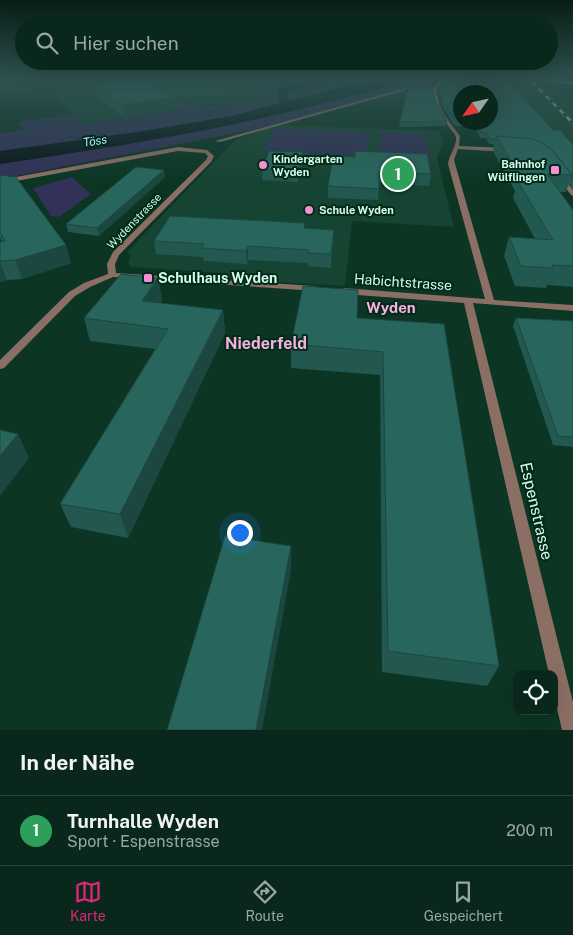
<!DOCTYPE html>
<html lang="de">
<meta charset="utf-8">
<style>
:root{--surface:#09281b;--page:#123024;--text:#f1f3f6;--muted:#99a6a3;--line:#29443a;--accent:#db2777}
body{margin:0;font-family:"Public Sans",sans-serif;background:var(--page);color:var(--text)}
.controls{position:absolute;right:15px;bottom:15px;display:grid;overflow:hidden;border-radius:10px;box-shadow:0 5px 20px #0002}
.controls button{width:45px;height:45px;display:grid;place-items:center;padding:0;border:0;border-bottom:1px solid var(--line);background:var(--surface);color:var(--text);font:25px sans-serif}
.compass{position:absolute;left:453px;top:85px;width:45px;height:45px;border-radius:50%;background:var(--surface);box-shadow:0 5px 20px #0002;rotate:236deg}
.you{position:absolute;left:239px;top:532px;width:18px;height:18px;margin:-12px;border:4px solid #fff;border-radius:50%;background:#1a73e8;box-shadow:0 0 0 8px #1a73e833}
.badge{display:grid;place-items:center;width:32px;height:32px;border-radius:50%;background:var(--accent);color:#fff;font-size:16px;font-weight:700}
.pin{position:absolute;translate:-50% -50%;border:2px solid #fff;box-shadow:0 1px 5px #0006}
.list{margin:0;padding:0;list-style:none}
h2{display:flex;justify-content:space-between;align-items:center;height:65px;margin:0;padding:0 20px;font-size:21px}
h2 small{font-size:16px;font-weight:400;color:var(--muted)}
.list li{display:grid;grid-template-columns:32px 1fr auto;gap:15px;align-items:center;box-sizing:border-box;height:70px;padding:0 20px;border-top:1px solid var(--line)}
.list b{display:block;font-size:19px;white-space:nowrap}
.list p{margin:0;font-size:16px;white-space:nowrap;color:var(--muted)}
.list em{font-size:16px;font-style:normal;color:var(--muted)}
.icon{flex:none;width:28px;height:28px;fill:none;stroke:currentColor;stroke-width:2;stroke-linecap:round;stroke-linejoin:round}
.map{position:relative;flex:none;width:573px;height:730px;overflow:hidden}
.search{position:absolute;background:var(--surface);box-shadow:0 5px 20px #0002;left:15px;right:15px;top:15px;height:55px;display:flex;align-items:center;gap:12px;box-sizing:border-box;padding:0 18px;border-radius:28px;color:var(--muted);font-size:19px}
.sheet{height:135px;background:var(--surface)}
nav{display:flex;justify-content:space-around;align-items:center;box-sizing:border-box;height:70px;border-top:1px solid var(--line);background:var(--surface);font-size:14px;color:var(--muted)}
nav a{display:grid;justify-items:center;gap:2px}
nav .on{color:var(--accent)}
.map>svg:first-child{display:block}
.built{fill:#164432}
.green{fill:#323157}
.water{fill:#09171c}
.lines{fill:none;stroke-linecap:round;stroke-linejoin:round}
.canal{fill:#09171c;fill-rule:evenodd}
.street{fill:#8c6f64;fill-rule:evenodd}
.secondary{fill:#c29482;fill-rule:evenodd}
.rail-casing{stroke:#9fc5b3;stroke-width:2.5}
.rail{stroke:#012a1b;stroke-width:2;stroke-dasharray:5;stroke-linecap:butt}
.wall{fill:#225850;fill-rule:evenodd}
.shaded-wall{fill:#1c4741}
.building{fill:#28665d;stroke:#1c4741}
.poi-dot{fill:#f690d0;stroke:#012a1b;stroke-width:2}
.labels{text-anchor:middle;stroke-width:4;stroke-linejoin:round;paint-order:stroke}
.far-poi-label{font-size:11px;font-weight:bold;fill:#d5fae7;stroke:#012a1b;text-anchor:start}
.far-street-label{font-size:11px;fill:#d5fae7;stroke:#012a1b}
.far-water-label{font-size:12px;font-style:italic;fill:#b7e7f9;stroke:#012a1b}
.poi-label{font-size:14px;font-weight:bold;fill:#d5fae7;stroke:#012a1b;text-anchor:start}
.street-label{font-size:14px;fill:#d5fae7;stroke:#012a1b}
.neighbourhood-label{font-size:15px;font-weight:bold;fill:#f8b0dc;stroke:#012a1b}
.quarter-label{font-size:16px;font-weight:bold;fill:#f8b0dc;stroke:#012a1b}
.near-street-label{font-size:16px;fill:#d5fae7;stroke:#012a1b}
</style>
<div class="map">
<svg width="573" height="730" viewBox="0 0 573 730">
<rect width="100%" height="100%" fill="#0c3524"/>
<g class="built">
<path d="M0 78H313L266 87 264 96 248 102 225 105 214 104 85 124 51 94 0 95Z"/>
<path d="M507 78H534L537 81 553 82 573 100V184L563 143Z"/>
<path d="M279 125 439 131 443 140 437 158 454 227 352 221 345 286 231 279 222 273 131 267 128 263 131 255 127 252 236 139Z"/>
</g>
<g class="green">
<path d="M313 78H374L232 116 139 132 0 151V133L24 130 18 122 74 114 85 124 179 110 169 103H192L190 106H220L218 108 258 99 264 96 265 87Z"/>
<path d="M417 78H438L431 88H410L282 124 0 179V164L192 133 268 117Z"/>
<path d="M274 128 367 132V155L264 151Z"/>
<path d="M380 132 425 134 431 161 381 159Z"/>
<path d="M72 177 91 194 59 217 51 216 33 188Z"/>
</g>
<path class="water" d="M374 78H417C281 119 141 144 0 164V151L138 132 232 116Z"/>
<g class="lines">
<path class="canal" d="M325 78H345L287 92 290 109 288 111H280L278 88Z"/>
<g class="street">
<path d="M443 78H447L437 88C437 110 449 120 460 136L459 146 507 148 510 150 507 152 458 149 454 160 494 300 573 305V311L473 303 573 702V730H562L554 696V674H549L464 303 344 294 340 291 344 288 485 299 448 164C449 155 457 146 456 137 455 134 451 130 449 127 439 113 433 106 433 88Z"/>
<path d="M409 87 424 88 410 89 220 142 215 141Z"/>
<path d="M178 147 207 150 214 156 211 162 119 255 115 264 116 273 314 286 317 287V291L113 277 90 287 75 296 4 368 0 369V360L69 292 84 283 108 274 107 264 113 252 206 160 208 156 205 153 178 151 0 184V180Z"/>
<path d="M559 177H563L573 190V196L571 195 559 179Z"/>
</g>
<path class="secondary" d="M521 78 573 82V84L523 79Z"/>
<g class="rail-casing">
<path id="rail" d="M528 78 573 123"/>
</g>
<use href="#rail" class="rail"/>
</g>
<g class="wall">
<path d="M99 78H247V84H240V93L223 96 177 97 178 109 125 118 97 97 94 85Z"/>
<path d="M445 78H505L553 130H560L573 145V190L569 184 566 192H560L573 210V287L547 285 546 288 515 286 504 256 509 237 535 239 513 198 515 191 493 151 494 144H489L486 138H480L475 127 455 126 443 108 439 89 440 84ZM460 92H490V122H460Z"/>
<path d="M435 101 447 121 446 126 399 127 400 122Z"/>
<path d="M303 152V163L298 182 262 180V169Z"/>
<path d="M333 156 431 174 429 186 379 183 378 200 328 198V186Z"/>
<path d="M0 176 71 263 22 279 7 280 0 282V242L2 241 0 238Z"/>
<path d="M165 177 99 236 68 232 66 224Z"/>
<path d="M305 228 334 243 331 268 308 266V263L248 260 247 264 204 261 203 257 156 254 154 241Z"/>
<path d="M158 278 162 300 160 303 223 310 225 333 128 538 71 527 60 504 155 349 90 341 84 318Z"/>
<path d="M357 318 444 324 499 666 487 686 382 672 380 375 291 368V344Z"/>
<path d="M516 318 573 321V447L553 445 513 326Z"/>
</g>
<g class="shaded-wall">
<path d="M240 82V93L223 96 222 84Z"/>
<path d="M177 97 178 109 125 118 122 105Z"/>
<path d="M303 152V163L298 182V170Z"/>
<path d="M164 170 165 177 99 236 97 228Z"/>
<path d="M334 230V243L331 268V254Z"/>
<path d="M66 245 71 263 22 279 15 260Z"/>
<path d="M248 246V260L247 264 246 251Z"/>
<path d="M0 262 7 280 0 282Z"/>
<path d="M158 278 162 300 146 323 142 301Z"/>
<path d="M223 310 225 333 128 538 120 514Z"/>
<path d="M18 434 29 458 0 496V456Z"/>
<path d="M291 546V570L262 730H256Z"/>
</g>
<g class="building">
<path d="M99 78H239L240 82 222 84 157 86 177 97 122 105 94 85Z"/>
<path d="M445 78H505L553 130H560L573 145V180L571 178 572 175 552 150 541 142 532 139 496 136V139H490L487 133H481L477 122H490V92H460V121H456L444 103 440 84Z"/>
<path d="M432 86 435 101 447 121 400 122 408 87Z"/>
<path d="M496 136 532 139 541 142 552 150 572 175 547 174 573 210V266L552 265 553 268 521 266 509 237 553 240 517 180 523 181Z"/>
<path d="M269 151 303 152 298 170 262 169Z"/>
<path d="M355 151 427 154 431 174 379 172V189L328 186 333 156 355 157Z"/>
<path d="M136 167 164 170 97 228 66 224Z"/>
<path d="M7 175 9 177 15 176 66 245 15 260 0 261V242L5 241 0 232V176Z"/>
<path d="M170 216 305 223 304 228 334 230 331 254 308 253 309 250 248 246 246 251 202 248 204 244 154 241Z"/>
<path d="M121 274 158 278 142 301 223 310 120 514 60 504 168 329 84 318Z"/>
<path d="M303 286 358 290 357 318 444 324 499 666 388 651 383 352 291 344Z"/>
<path d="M516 318 573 321V437L558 436Z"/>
<path d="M0 430 18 434 0 456Z"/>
<path d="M225 536 291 546 256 730H167Z"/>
</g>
<linearGradient id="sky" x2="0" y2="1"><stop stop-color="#071d14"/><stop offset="0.43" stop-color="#2e5150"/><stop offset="1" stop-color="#2e5150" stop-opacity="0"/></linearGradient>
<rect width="573" height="180" fill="url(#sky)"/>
<g class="poi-dot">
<circle cx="263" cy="165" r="5"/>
<rect x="550" y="165" width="10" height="10" rx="2.5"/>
<circle cx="309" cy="210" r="5"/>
<rect x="143" y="273" width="10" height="10" rx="2.5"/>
</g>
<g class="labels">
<g class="far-poi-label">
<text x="273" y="163">Kindergarten<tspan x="273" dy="13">Wyden</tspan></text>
<text x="545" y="168" text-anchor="end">Bahnhof<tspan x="545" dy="13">Wülflingen</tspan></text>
<text x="319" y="214">Schule Wyden</text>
</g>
<g class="far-street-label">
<text transform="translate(134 221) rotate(-46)" y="4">Wydenstrasse</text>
</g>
<g class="far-water-label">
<text transform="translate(95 141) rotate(-9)" y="4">Töss</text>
</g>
<g class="poi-label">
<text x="158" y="283">Schulhaus Wyden</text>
</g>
<g class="street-label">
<text transform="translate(403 282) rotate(4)" y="5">Habichtstrasse</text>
</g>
<g class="neighbourhood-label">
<text x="391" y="313">Wyden</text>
</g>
<g class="quarter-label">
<text x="266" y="349">Niederfeld</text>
</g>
<g class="near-street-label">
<text transform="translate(537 511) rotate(77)" y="6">Espenstrasse</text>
</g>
</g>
</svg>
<div class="controls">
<button><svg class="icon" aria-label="locate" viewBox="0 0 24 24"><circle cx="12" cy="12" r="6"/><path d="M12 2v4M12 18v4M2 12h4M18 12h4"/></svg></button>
</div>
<svg class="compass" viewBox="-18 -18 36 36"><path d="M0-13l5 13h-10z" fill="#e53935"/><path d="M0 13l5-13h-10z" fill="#99a6a3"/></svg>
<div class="you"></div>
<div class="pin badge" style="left:398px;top:174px;background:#2e9e5b">1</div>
<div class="search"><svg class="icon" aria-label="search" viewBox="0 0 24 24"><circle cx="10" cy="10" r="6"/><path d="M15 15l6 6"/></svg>Hier suchen</div>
</div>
<section class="sheet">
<h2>In der Nähe<small></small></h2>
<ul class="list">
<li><span class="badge" style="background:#2e9e5b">1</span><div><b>Turnhalle Wyden</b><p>Sport · Espenstrasse</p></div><em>200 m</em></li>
</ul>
</section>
<nav>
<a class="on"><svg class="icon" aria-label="map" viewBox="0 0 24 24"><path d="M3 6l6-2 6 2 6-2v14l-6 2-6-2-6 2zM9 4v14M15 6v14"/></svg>Karte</a>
<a><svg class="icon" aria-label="directions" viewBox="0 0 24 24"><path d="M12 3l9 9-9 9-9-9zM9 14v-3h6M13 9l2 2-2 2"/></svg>Route</a>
<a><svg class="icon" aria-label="saved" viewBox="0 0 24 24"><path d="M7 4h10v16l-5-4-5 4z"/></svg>Gespeichert</a>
</nav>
